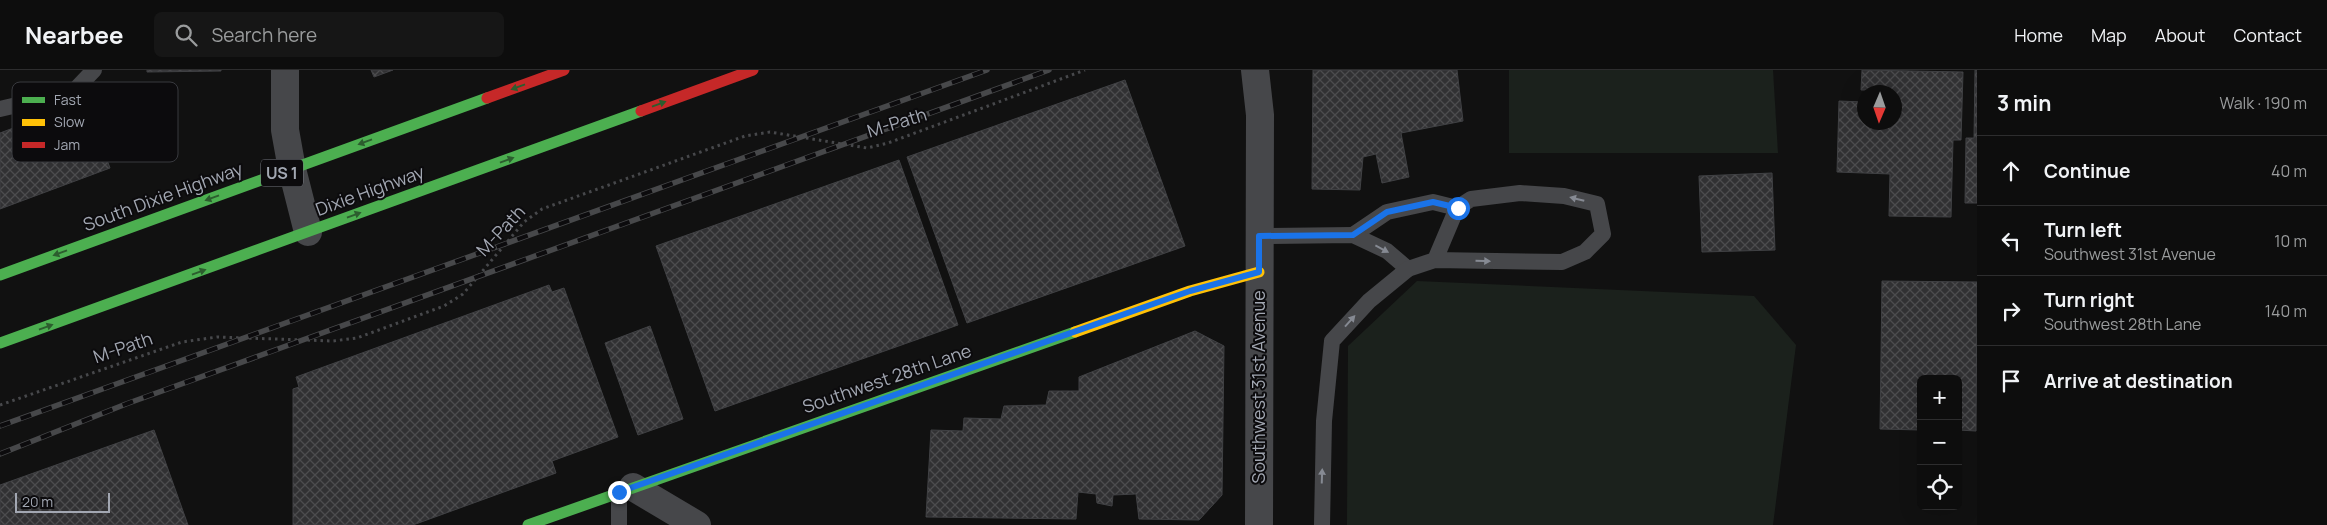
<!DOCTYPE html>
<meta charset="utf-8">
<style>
:root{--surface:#0d0d0d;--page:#161616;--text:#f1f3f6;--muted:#9a9c9d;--line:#2d2d2e}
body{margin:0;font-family:Manrope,sans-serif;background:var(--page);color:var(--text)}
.controls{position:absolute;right:15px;bottom:15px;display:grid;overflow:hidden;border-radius:8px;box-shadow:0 5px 20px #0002}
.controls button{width:45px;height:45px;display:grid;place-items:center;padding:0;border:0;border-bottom:1px solid var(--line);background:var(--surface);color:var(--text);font:25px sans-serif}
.compass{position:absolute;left:1857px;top:15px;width:45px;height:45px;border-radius:50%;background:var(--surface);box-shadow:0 5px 20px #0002;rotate:182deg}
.scale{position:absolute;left:15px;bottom:12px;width:95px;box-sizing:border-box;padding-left:5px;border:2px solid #a2a7b2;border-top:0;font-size:14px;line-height:18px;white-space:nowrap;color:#a2a7b2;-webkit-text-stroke:4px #0c0b0d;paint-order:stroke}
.stop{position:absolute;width:15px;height:15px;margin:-11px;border:4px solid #1a73e8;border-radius:50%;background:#fff}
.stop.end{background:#1a73e8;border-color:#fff;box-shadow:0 1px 5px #0008}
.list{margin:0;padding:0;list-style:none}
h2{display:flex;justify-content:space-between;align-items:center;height:65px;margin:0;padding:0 20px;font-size:21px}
h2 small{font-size:16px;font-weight:400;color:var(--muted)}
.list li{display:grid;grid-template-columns:32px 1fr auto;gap:15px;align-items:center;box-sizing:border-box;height:70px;padding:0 20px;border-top:1px solid var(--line)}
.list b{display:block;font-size:19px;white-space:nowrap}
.list p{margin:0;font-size:16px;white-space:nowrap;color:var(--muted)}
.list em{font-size:16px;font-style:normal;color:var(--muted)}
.icon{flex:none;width:28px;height:28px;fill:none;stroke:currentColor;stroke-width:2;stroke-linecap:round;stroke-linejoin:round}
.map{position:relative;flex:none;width:1977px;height:455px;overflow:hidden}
header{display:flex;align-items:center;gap:30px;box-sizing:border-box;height:70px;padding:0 25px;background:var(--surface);border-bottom:1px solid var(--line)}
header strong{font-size:24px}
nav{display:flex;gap:28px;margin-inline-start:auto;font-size:18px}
.search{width:350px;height:45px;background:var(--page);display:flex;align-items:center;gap:12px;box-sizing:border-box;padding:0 18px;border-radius:8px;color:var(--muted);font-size:19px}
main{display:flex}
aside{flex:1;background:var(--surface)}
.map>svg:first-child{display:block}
.pitch{fill:#1b211c}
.building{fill:url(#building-cross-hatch);stroke:#404144}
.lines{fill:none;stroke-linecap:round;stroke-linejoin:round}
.path{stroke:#47484b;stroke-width:3;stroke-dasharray:2.5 4;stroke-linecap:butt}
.lane{stroke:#46474a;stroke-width:16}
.street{stroke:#46474a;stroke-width:28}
.fast{stroke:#4caf50;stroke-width:11}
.slow{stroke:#ffc107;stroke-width:11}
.jam{stroke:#c62828;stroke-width:11}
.rail-casing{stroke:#47484a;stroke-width:5.5}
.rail{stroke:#0c0b0d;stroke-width:4;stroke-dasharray:11;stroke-linecap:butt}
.oneway{fill:#2c5d2e}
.oneway2{fill:#868a93}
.route{stroke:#1a73e8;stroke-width:6}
.labels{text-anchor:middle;stroke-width:4;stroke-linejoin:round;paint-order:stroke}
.shield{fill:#0c0b0d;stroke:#757880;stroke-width:1}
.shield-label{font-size:16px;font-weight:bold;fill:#a2a7b2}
.street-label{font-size:18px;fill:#a2a7b2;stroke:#0c0b0d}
.key{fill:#0c0b0d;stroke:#393a3f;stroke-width:1}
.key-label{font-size:14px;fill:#a2a7b2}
</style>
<header>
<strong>Nearbee</strong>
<div class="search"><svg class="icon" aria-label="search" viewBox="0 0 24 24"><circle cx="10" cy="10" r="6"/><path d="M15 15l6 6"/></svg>Search here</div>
<nav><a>Home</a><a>Map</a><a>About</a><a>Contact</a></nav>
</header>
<main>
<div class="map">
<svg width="1977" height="455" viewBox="0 0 1977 455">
<defs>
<pattern id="building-cross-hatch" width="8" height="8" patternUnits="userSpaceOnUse" patternTransform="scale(1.25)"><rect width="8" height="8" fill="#313133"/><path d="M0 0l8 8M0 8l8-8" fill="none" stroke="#4c4c4e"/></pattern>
</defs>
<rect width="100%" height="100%" fill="#111"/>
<g class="pitch">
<path d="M1509 0H1773L1778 83H1509Z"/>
<path d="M1417 211 1754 226 1796 275 1773 455H1347L1348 276Z"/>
</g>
<g class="building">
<path d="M147 0H221V1L147 2Z"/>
<path d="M371 0H393L374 7Z"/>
<path d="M1313 0H1457L1463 51 1401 63 1409 107 1382 113 1376 84 1363 87 1360 120 1312 119Z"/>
<path d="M1862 0 1963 2 1961 70H1953L1951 147 1889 146 1890 104 1837 102 1839 31 1864 32V52H1894V22H1874V20H1861Z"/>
<path d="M1975 0H1977V133H1965L1966 68H1974Z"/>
<path d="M1125 10 1185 176 967 253 907 87Z"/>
<path d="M85 31 110 98 0 139V63Z"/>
<path d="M899 90 958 255 715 341 656 176Z"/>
<path d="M1772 103 1775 180 1702 182 1699 106Z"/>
<path d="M1882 211 1977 212 1976 361 1958 360V309H1921V360L1880 359Z"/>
<path d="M549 215 552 222 564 218 618 367 552 391 556 403 413 455H293V319L299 317 296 307Z"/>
<path d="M650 256 683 349 638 365 605 273Z"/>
<path d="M1195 261 1224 276 1222 425 1199 450 1139 449 1136 424 1113 425 1112 436 1097 433 1096 424 1078 422 1076 449 926 447 931 360 963 361 964 348 1001 349 1004 336 1046 335 1049 321H1079V307Z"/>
<path d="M154 360 188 455H0V415Z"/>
</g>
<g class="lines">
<path class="path" d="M0 335 182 272 217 267 333 271 357 268 444 236 463 224 524 152 542 139 745 66 770 62 867 78 888 73 1085 0"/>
<g class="lane">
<path d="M0 39 73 22 94 0"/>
<path d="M1353 165 1387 142 1433 132 1457 138"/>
<path d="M1259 166 1353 165 1387 181 1408 199"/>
<path d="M619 423V455"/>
<path d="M1322 455 1324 351 1332 271 1369 231 1408 199 1435 190 1562 192 1585 182 1603 164 1597 134 1564 126 1520 123 1471 129 1457 138 1435 190"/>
</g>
<g class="street">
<path d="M285 0V60L292 99 308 162"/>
<path d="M1255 0 1260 45 1259 455"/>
<path d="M633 417 697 455"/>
</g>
<g class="fast">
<path d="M0 205 487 28"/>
<path d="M0 273 641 41"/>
<path d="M528 455 1075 262"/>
</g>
<path class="slow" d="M1075 262 1190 221 1259 202"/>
<g class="jam">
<path d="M487 28 564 0"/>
<path d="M641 41 753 0"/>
</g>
<g class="rail-casing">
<g id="rail">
<path d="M0 356 987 0"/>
<path d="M0 384 126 334 1049 0"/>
</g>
</g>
<use href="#rail" class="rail"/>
</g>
<defs><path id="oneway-solid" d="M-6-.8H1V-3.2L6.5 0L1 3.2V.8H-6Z" transform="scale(1.25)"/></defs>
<g class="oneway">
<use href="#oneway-solid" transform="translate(518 17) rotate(160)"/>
<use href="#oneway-solid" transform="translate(659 34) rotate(-20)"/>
<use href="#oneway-solid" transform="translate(365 72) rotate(160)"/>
<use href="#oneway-solid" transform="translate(507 90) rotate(-20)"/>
<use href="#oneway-solid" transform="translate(212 128) rotate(160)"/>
<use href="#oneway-solid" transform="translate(354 145) rotate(-20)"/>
<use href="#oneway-solid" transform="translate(60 183) rotate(160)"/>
<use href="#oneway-solid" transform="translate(199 202) rotate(-20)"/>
<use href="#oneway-solid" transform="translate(46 257) rotate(-20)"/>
</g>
<g class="oneway2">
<use href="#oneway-solid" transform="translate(1577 129) rotate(-166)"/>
<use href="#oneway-solid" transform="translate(1382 179) rotate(28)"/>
<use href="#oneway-solid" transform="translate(1483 191) rotate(2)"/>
<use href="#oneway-solid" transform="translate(1350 251) rotate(-48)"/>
<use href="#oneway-solid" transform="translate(1322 406) rotate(-88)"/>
</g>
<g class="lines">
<path class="route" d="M619 422 1190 221 1259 202V166L1353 165 1387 142 1433 132 1458 138"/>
</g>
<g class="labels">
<rect class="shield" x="261" y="89.5" width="42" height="27" rx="4"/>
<g class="shield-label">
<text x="282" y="109">US 1</text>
</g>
<g class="street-label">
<text transform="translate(897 53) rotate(-17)" y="6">M-Path</text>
<text transform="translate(370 121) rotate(-20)" y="6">Dixie Highway</text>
<text transform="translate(163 127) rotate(-20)" y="6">South Dixie Highway</text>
<text transform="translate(501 161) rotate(-47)" y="6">M-Path</text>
<text transform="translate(123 278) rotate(-19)" y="6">M-Path</text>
<text transform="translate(887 309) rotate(-19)" y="6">Southwest 28th Lane</text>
<text transform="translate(1259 317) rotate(-90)" y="6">Southwest 31st Avenue</text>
</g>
</g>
<rect x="12" y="12" width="166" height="80" rx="8" class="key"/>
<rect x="22" y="27" width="23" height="6" fill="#4caf50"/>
<rect x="22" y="49" width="23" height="7" fill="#ffc107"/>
<rect x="22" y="72" width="23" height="6" fill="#c62828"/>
<g class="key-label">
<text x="54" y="35">Fast</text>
<text x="54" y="57">Slow</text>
<text x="54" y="80">Jam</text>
</g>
</svg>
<div class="controls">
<button>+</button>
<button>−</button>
<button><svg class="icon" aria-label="locate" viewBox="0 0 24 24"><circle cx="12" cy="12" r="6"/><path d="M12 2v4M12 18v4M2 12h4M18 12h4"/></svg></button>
</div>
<svg class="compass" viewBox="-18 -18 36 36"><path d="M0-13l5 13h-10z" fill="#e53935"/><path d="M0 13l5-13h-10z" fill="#9a9c9d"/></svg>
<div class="scale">20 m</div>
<div class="stop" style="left:1458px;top:138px"></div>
<div class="stop end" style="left:619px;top:422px"></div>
</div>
<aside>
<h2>3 min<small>Walk · 190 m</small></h2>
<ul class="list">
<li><svg class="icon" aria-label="ahead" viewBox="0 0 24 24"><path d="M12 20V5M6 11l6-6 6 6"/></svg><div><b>Continue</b></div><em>40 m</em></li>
<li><svg class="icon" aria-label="left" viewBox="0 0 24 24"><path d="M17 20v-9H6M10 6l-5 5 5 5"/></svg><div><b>Turn left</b><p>Southwest 31st Avenue</p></div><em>10 m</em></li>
<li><svg class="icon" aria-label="right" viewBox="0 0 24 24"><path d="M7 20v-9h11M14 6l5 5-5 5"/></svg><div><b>Turn right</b><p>Southwest 28th Lane</p></div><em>140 m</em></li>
<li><svg class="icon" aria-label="arrive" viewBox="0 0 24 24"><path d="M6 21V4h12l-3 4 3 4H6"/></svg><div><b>Arrive at destination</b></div></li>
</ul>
</aside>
</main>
